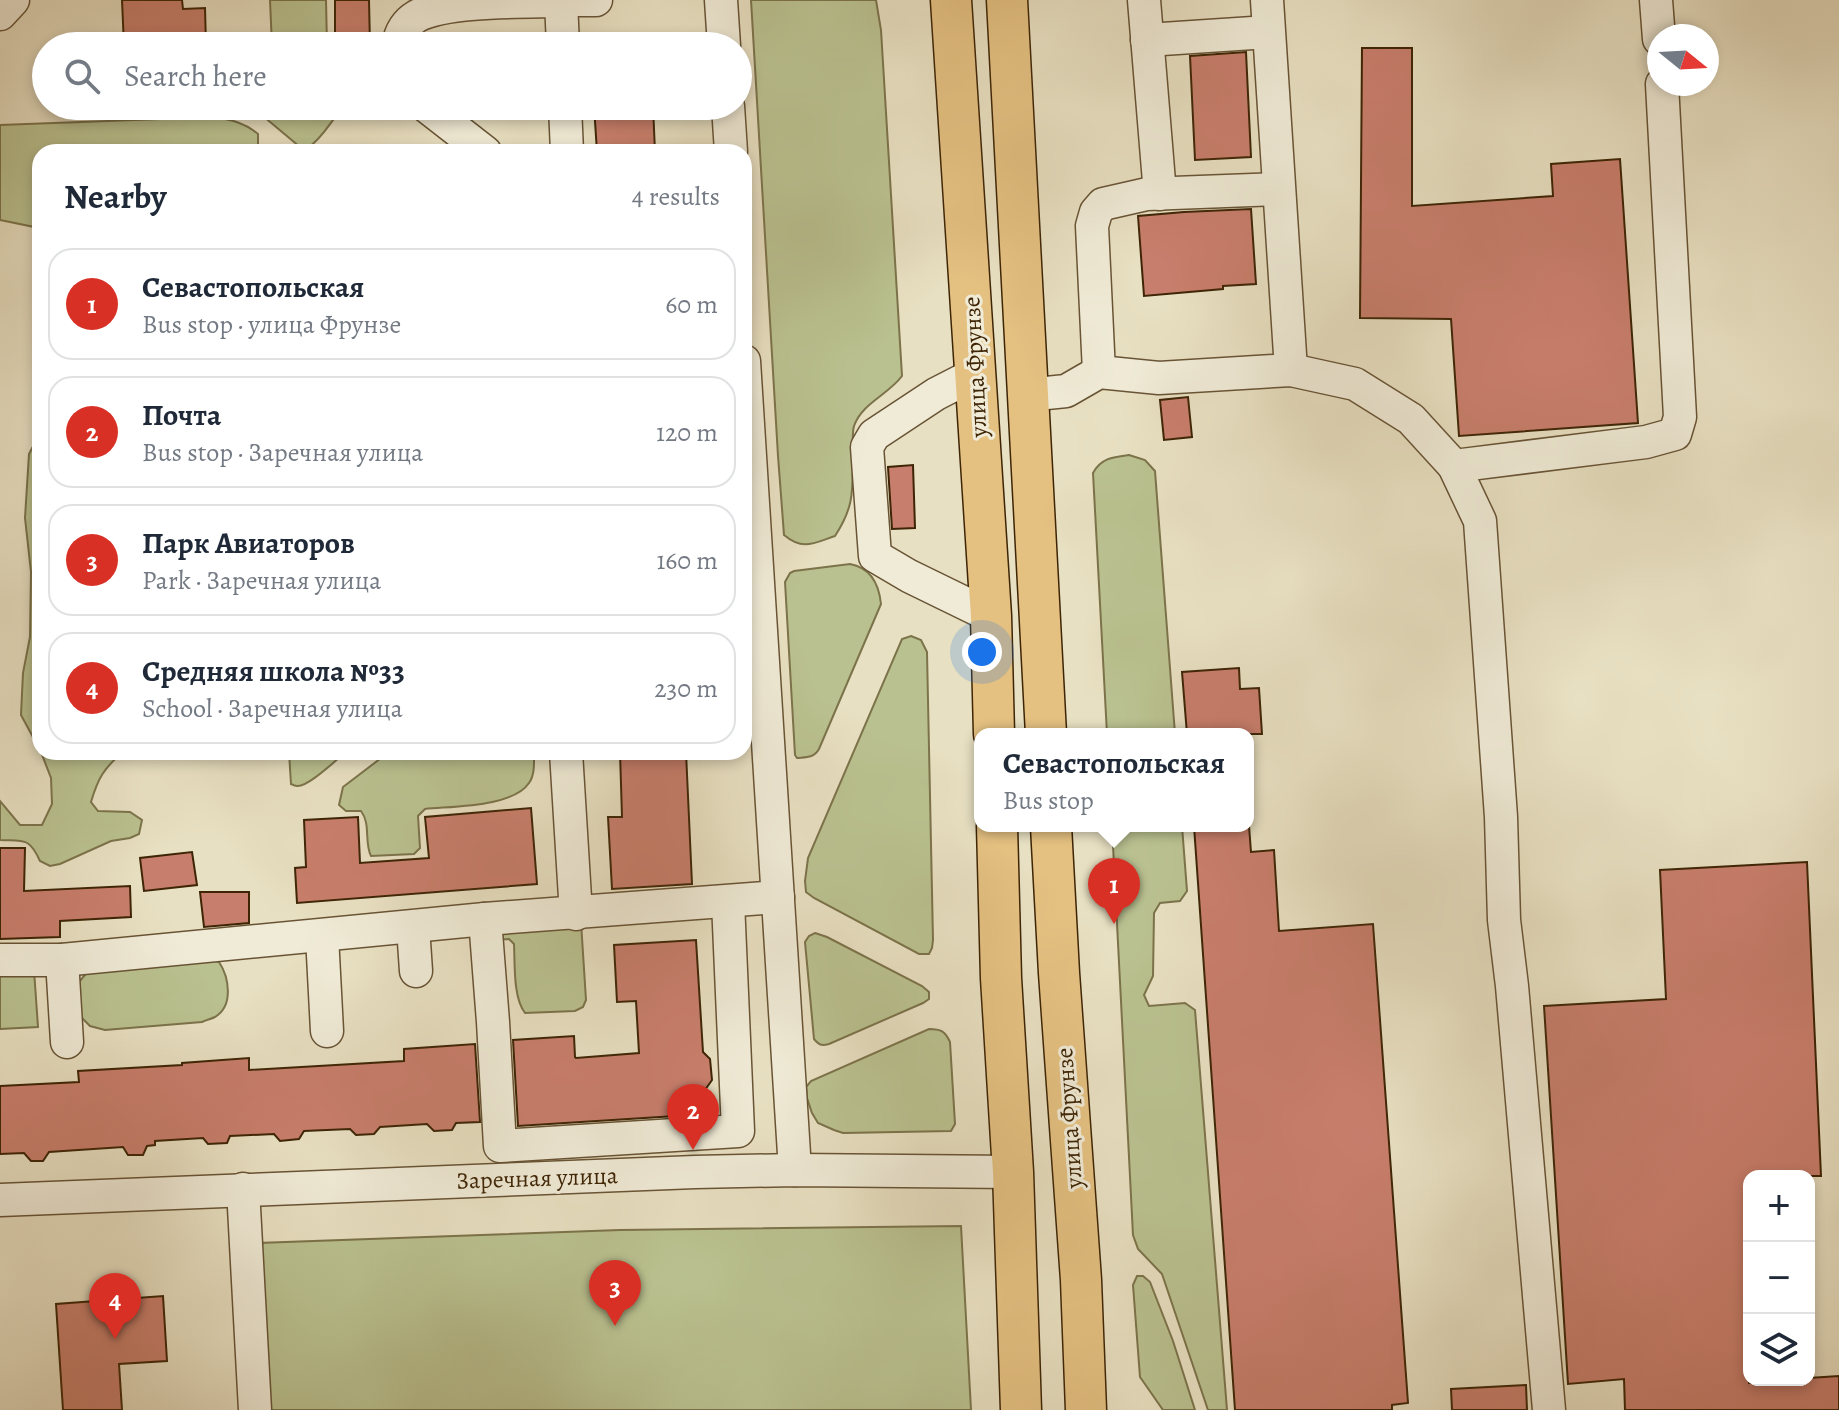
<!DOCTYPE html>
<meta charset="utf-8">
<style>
:root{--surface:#fff;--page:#f6f6f7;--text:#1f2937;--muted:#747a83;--line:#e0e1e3;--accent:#d93025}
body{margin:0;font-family:Alegreya,serif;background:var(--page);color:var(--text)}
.controls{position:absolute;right:24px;bottom:24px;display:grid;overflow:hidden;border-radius:16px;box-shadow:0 4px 12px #0003}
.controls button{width:72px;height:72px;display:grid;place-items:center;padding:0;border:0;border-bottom:2px solid var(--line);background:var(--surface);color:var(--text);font:40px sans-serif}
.compass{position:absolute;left:1647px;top:24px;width:72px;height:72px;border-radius:50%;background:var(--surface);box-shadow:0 4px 12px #0003;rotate:108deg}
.you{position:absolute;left:982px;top:652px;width:28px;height:28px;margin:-20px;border:6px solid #fff;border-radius:50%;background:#1a73e8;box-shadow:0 0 0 12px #1a73e833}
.badge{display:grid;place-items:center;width:52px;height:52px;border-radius:50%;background:var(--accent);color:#fff;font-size:26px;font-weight:700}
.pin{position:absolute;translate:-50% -66px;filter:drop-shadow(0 2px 4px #0008)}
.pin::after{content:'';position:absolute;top:42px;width:28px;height:24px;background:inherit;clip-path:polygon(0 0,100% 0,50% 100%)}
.popup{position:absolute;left:974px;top:728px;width:280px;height:104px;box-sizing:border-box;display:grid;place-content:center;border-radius:16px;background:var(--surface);filter:drop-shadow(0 2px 6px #0005);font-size:26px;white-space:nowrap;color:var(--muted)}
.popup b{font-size:30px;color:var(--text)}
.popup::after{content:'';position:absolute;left:50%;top:100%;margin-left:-16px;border:16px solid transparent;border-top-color:var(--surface)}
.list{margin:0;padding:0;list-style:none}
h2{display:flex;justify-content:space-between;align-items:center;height:104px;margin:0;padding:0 32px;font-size:34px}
h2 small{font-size:26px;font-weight:400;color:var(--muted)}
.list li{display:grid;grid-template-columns:52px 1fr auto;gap:24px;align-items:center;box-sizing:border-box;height:112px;margin:0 16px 16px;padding:0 16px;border:2px solid var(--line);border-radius:24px}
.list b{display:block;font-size:30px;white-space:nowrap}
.list p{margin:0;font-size:26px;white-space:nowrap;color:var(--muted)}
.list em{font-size:26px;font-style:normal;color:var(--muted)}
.icon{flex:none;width:44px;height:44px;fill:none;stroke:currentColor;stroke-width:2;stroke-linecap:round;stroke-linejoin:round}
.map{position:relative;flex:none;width:1839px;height:1410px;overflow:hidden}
.search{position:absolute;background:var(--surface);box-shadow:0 4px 12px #0003;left:32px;top:32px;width:720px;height:88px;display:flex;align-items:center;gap:20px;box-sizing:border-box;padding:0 28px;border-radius:44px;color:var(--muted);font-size:30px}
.panel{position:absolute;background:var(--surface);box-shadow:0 4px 12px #0003;left:32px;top:144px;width:720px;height:616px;border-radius:24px}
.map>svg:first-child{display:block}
.green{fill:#bac190;stroke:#7c734b;stroke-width:2}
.building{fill:#c87e6c;stroke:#3e2506;stroke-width:2}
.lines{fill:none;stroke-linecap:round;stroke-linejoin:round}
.minor-casing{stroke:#685435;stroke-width:35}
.major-casing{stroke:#3e2506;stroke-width:43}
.minor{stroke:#f0ebd7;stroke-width:32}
.major{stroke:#e4c081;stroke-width:40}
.labels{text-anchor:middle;stroke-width:6;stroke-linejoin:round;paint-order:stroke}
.street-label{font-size:24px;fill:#3e2506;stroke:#f0ebd7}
</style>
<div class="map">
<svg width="1839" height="1410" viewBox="0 0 1839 1410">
<rect width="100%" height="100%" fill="#e8e0c2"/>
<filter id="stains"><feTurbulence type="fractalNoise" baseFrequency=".0025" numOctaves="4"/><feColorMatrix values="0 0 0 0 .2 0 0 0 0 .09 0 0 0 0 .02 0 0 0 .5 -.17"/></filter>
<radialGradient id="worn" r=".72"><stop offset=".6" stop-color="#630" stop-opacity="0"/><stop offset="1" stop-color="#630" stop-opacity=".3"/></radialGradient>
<g class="green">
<path d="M270 0H326L327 46H272Z"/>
<path d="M751 0H876L881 30 902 376C888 395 862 403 854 426 852 433 853 443 853 451 852 488 856 504 835 536 814 543 803 551 784 535L778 456Z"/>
<path d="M251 106H345C332 118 324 137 309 147H300Z"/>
<path d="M215 117C232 120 245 123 258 134V148L252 152H206L168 146 120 152H40V235L34 227 0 220V125Z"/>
<path d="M40 433V750L21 715 23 673 30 637 31 572 25 518 29 454Z"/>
<path d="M1129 455 1145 460 1155 471 1175 734H1107L1093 473C1101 458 1113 457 1129 455Z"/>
<path d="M850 564C872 568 879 585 881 604L819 749C814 758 806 757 797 758L795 755 785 582 790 573 794 571Z"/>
<path d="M911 636 921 640 927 652 933 940 932 948 929 954H919L814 898 806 892 805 881 808 858 902 639Z"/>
<path d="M41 752H123C104 768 98 778 91 802L98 811 130 812 142 820 139 834 130 838 111 841 60 864 50 866 40 861C29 837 24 841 0 840V801L20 825H42L52 804 51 778Z"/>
<path d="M289 752H346C336 760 308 787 297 786 295 786 293 785 291 784Z"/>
<path d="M389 752H534C534 762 535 775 529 783 513 807 453 806 425 809L418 816 420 848 414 854 371 856C364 842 371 824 361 811H346L339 805 343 787Z"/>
<path d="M1112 826H1182L1187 891 1180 901 1160 903 1154 913 1153 976 1144 995 1149 1006 1185 1003 1195 1010 1227 1410H1208L1162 1274 1138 1249 1133 1235Z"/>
<path d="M581 922 586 1000 583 1007 575 1011 525 1013C513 998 515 964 514 944L509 939 496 940 495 923Z"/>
<path d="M815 933 827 937 922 986 929 992V999L923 1003 829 1044C821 1046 819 1045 814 1039L805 942 809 936Z"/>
<path d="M202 957 219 962C229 977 234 1006 215 1017 211 1019 206 1020 202 1022L105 1030 90 1026 82 1018 77 999 79 982 89 970Z"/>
<path d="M34 970 38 1027 0 1029V972Z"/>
<path d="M929 1029C941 1029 945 1031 950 1042L955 1124 951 1131 843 1133 834 1130 818 1123 812 1113 807 1098 806 1087 811 1081Z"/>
<path d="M961 1226 971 1410H270L258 1243 620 1230Z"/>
<path d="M1137 1276H1143L1150 1282 1173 1341 1195 1410H1163L1140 1377 1133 1285Z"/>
</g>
<g class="building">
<path d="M122 0H182L183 9 205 8 206 46H124Z"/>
<path d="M335 0H369L370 46H335Z"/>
<path d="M1362 48H1412V206L1553 196 1551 164 1620 159 1638 423 1459 436 1451 319 1360 318Z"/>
<path d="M1246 52 1251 157 1195 160 1190 56Z"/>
<path d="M594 106H653L655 152H597Z"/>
<path d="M1251 209 1256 284 1223 286V289L1144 296 1138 216 1184 212Z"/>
<path d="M1188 397 1192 437 1164 440 1160 400Z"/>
<path d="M913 465 915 528 892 529 888 467Z"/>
<path d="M1239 668 1240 689 1259 688 1262 734H1187L1182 672Z"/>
<path d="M620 752H686L692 884 612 889 608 817H622Z"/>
<path d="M531 808 537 884 297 903 295 868 306 867 304 820 358 817 360 863 429 858 425 817Z"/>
<path d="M1194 826H1249L1251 852 1274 850 1279 931 1373 924 1408 1403 1392 1405V1410H1235Z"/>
<path d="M0 848H25L24 891 130 886 131 917 60 921V937L0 939Z"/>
<path d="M192 852 197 885 144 891 140 858Z"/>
<path d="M1807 862 1821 1176H1749V1383L1809 1380V1378L1839 1376V1410H1625L1624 1379 1568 1384 1544 1006 1666 999 1660 870Z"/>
<path d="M200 892H249V923L204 927Z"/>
<path d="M696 940 703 1052 710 1059 712 1080 705 1090 707 1114 518 1126 513 1040 574 1036 575 1057 576 1058 639 1053 636 1001 617 1002 614 945Z"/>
<path d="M475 1044 480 1122 456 1123 452 1130 434 1131 427 1124 380 1127 374 1134 356 1135 350 1129 304 1131 299 1139 280 1141 274 1134 230 1136 227 1143 208 1144 203 1138 155 1141V1145L147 1146 143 1155H128L123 1147 49 1152 43 1161H31L24 1153 0 1154V1086L79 1082 78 1071 182 1065V1063L249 1058V1070L404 1061V1049Z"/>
<path d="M163 1296 167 1361 119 1364 122 1410H63L56 1304Z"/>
<path d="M1526 1385 1527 1410H1452L1451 1389Z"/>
</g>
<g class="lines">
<g class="minor-casing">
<g id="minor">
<path d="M561 0H596"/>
<path d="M721 0 724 46"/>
<path d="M1144 0 1160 194"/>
<path d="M1267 0 1291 370"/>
<path d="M1656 0 1659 39"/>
<path d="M0 14 13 0"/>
<path d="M1147 40 1268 32"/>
<path d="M398 46C400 33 405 23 417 16 447 0 525 2 561 1L563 46"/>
<path d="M426 106 485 152"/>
<path d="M565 106 567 152"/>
<path d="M728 106 731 152"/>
<path d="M744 361 795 1170"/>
<path d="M1099 372 1092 226 1096 212 1103 204 1147 194 1278 189"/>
<path d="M975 374 936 394 874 435 867 447 875 556 909 576 991 616"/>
<path d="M1027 395 1066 391 1099 372 1159 378 1291 370 1355 384 1411 419 1454 466 1480 521 1501 817 1504 920 1512 986 1549 1410"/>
<path d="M1454 466 1646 442 1675 434 1680 417 1662 84"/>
<path d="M566 752 576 914"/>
<path d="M485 919 493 1022 500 1146 738 1131 728 902"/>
<path d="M413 927 416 971"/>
<path d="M322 936 327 1031"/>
<path d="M0 960H62L485 919 778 897"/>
<path d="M62 960 67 1042"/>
<path d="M243 1189 255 1410"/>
<path d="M0 1200 695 1172 795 1170 1013 1172"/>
</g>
</g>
<g class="major-casing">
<g id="major">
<path d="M951 0 991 616 994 734"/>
<path d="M1007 0 1046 734"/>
<path d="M997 826 1001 978 1013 1172 1021 1410"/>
<path d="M1051 826 1059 973 1081 1280 1086 1410"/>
</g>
</g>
<use href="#minor" class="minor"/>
<use href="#major" class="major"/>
</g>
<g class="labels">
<g class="street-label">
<text transform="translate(975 367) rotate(-93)" y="8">улица Фрунзе</text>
<text transform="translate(1069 1118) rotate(-94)" y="8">улица Фрунзе</text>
<text transform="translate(537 1178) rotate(-2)" y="8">Заречная улица</text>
</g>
</g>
<rect width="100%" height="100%" filter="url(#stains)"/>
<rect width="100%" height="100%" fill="url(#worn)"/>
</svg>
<div class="controls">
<button>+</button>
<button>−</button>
<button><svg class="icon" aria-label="layers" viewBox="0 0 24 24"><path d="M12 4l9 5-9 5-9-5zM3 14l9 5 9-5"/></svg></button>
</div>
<svg class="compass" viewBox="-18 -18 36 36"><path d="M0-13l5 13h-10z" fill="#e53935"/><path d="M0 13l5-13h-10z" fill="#747a83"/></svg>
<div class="you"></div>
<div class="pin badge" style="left:1114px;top:924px">1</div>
<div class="popup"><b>Севастопольская</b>Bus stop</div>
<div class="pin badge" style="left:693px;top:1150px">2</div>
<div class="pin badge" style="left:615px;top:1326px">3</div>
<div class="pin badge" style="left:115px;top:1339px">4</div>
<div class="search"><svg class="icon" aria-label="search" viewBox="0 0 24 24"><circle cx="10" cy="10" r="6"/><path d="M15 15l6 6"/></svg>Search here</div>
<section class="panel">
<h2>Nearby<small>4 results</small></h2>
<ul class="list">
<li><span class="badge">1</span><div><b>Севастопольская</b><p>Bus stop · улица Фрунзе</p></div><em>60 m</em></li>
<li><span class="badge">2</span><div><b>Почта</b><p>Bus stop · Заречная улица</p></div><em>120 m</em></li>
<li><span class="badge">3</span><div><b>Парк Авиаторов</b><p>Park · Заречная улица</p></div><em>160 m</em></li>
<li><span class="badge">4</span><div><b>Средняя школа №33</b><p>School · Заречная улица</p></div><em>230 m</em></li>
</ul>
</section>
</div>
